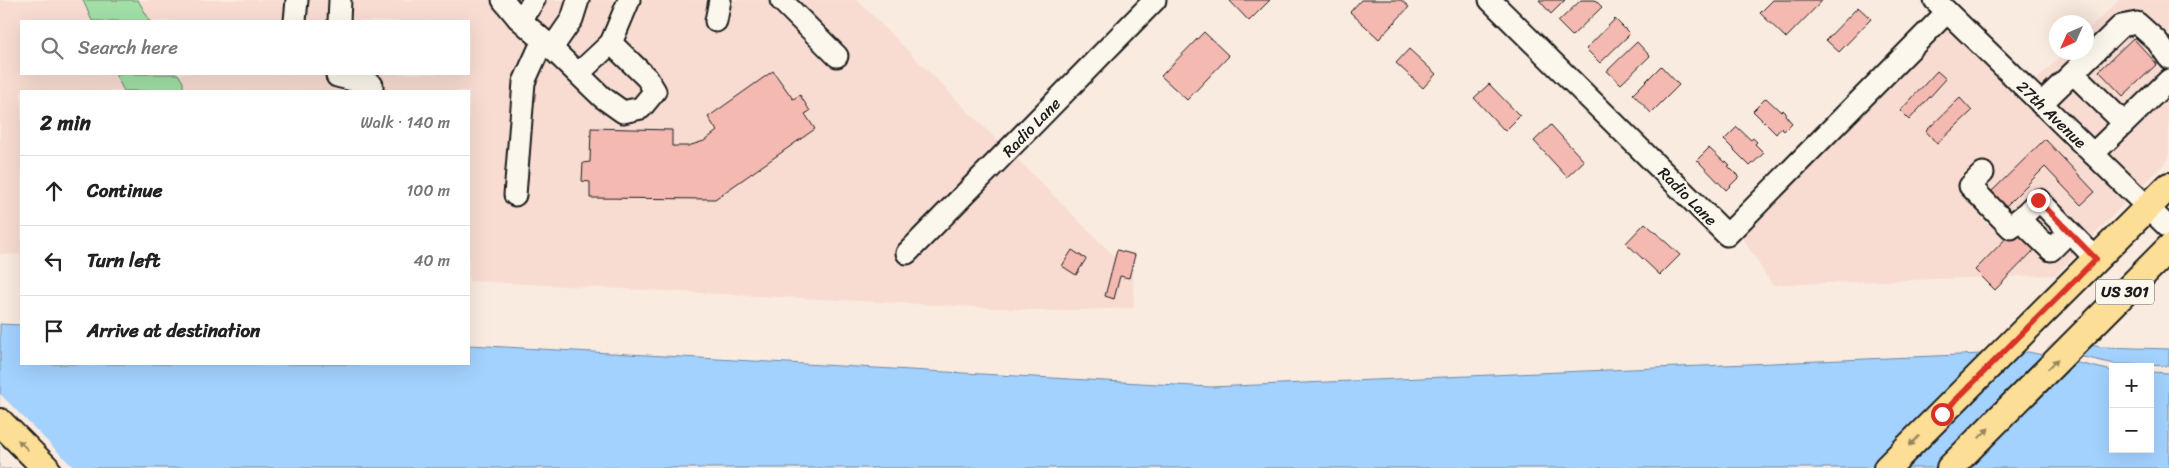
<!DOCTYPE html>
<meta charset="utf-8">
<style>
:root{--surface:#fff;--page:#f2f2f2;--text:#222;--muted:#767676;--line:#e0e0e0}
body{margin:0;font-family:Sriracha,sans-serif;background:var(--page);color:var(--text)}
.controls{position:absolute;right:15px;bottom:15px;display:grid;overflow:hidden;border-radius:0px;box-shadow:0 5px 20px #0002}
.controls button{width:45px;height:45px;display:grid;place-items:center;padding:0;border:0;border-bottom:1px solid var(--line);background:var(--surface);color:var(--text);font:25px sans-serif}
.compass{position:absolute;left:2049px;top:15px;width:45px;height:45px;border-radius:50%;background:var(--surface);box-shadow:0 5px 20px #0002;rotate:225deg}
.stop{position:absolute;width:15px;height:15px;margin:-11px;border:4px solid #d93025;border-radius:50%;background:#fff}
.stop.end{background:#d93025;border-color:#fff;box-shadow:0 1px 5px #0008}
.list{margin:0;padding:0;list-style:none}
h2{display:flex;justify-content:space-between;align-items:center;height:65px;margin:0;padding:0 20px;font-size:21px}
h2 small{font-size:16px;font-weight:400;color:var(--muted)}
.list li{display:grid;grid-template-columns:32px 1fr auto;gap:15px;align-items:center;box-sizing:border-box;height:70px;padding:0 20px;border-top:1px solid var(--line)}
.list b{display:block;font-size:19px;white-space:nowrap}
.list em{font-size:16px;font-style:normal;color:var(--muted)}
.icon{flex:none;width:28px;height:28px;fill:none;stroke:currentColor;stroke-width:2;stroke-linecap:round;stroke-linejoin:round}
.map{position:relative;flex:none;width:2169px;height:468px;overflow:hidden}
.search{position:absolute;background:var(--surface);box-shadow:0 5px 20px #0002;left:20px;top:20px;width:450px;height:55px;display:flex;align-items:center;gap:12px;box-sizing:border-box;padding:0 18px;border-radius:0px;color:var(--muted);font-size:19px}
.panel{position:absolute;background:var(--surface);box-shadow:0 5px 20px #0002;left:20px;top:90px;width:450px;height:275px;border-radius:0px}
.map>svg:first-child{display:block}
.built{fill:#f8dcd2}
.green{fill:#a1dfa7;stroke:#5e7e62}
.water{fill:#a3d2ff;stroke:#6d89a4}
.pier{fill:#faebe0}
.building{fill:#f4b9b1;stroke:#1c1c1c}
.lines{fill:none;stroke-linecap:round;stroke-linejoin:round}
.minor-casing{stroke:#1c1c1c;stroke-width:25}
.major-casing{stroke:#1c1c1c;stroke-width:30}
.minor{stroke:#fbf7ec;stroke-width:21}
.major{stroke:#fcde96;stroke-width:26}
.oneway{fill:#97875f}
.route{stroke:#d93025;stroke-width:6}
.labels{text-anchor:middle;stroke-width:5;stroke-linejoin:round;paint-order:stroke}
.shield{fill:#fbf7ec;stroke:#5f5e5a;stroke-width:1}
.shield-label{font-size:15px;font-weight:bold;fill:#1c1c1c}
.street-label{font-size:16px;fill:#1c1c1c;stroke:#fbf7ec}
</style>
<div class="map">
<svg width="2169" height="468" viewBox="0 0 2169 468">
<rect width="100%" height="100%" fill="#faebe0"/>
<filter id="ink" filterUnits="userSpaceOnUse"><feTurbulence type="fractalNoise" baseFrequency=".02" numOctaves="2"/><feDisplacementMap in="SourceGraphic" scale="10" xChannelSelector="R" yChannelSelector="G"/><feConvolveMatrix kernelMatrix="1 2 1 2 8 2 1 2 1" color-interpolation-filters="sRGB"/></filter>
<g filter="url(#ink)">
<g class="built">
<path d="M0 0H83L92 21H21V74H115L124 91H21V255L0 254Z"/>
<path d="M138 0H857L1002 145 896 254 907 265 1014 156 1133 275 1134 308 1052 311 469 281V91H183V82L178 74H469V21H150Z"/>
<path d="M2119 0H2169V159L2141 188 2033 83 2064 53 2086 52 2087 31Z"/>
<path d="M1948 25 2128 200 2056 275 1772 285 1740 234Z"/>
</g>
<g class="green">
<path d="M83 0H138L150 21H92Z"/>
<path d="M115 74H178L183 82V91H124Z"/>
</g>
<g class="water">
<path d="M0 324 21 325V364H469V345L1211 387 2029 352 2113 371V449H2150V372L2169 373V468H0Z"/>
<path d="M2085 344 2101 347 2169 349V366L2115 364 2074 355Z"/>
</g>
<path class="pier" d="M0 394 74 468H0Z"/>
<g class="building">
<path d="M1231 0H1270L1249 21 1230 1Z"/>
<path d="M1361 0H1401L1409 7 1379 39 1350 12Z"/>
<path d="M1539 0H1565L1551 14Z"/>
<path d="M1581 0H1595L1602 7 1572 36 1558 22Z"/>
<path d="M1773 0H1823L1786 38 1760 13Z"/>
<path d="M1858 7 1871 19 1839 52 1826 40Z"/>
<path d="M1615 19 1630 34 1600 63 1586 49Z"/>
<path d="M1204 32 1229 56 1187 100 1161 76Z"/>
<path d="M2133 38 2157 64 2123 96 2099 71Z"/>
<path d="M1637 42 1650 56 1621 84 1607 71Z"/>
<path d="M1409 49 1436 74 1423 88 1396 63Z"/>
<path d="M1661 66 1679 85 1651 113 1633 94Z"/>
<path d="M773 71 793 99 800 95 810 111 805 114 815 129 715 199 590 198V182L582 181 583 163 590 162 591 128 672 130V146H688L704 141 717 131 708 117Z"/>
<path d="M1937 71 1946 79 1909 120 1900 111Z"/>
<path d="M1489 84 1520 116 1505 131 1474 98Z"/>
<path d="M1766 98 1781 112 1783 110 1786 113 1785 115 1792 123 1784 131 1781 128 1776 134 1753 111Z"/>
<path d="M1960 98 1972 111 1937 144 1926 131Z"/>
<path d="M1551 125 1584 161 1567 177 1534 141Z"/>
<path d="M1737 127 1751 140 1753 138 1757 142 1755 144 1764 153 1750 166 1724 140Z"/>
<path d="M2045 139 2095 192 2081 205 2045 167 2002 210 1988 195Z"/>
<path d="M1709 148 1725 163 1726 161 1730 165 1728 166 1739 177 1726 190 1697 160Z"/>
<path d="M1645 223 1680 255 1660 275 1626 243Z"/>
<path d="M2017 227 2037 247 1995 290 1975 270Z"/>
<path d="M1072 250 1086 259 1076 275 1062 266Z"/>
<path d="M1117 250 1135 255 1129 278 1120 276 1114 299 1105 296Z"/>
</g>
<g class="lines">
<g class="minor-casing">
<g id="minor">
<path d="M503 0 518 18 529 8 534 0"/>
<path d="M781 0 837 56"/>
<path d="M1490 0 1727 235 1947 12"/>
<path d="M1935 0 2169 228"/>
<path d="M295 21 297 0"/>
<path d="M339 21 340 0"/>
<path d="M716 21 720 0"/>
<path d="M543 40 602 97 623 112 641 108 655 91 647 78 611 43 579 73"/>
<path d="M611 43 629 0"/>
<path d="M552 48 572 19 578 0"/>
<path d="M2073 73 2124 123"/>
<path d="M337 74V76L372 85V91"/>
<path d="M2041 104 2121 26 2137 23 2157 41 2169 58"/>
<path d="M2093 154 2169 80"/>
<path d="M1983 173 1970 186 2011 228 2039 200 2096 259"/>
<path d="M515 195 524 82 543 40 518 18"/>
<path d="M2019 219 2051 250 2069 232"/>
<path d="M907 253 1155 0"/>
</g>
</g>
<g class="major-casing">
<g id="major">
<path d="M0 422 46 468"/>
<path d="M1887 468 2169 186"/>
<path d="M1950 468 2169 248"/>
</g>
</g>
<use href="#minor" class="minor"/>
<use href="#major" class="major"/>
</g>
<defs><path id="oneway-solid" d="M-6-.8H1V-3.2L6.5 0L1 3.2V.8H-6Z" transform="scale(1.25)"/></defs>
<g class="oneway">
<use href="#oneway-solid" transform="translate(2053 364) rotate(-45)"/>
<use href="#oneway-solid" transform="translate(1984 433) rotate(-45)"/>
<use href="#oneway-solid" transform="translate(1914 441) rotate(135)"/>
<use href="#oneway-solid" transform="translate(23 445) rotate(-135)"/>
</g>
</g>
<g class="lines" filter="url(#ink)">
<path class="route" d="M1942 414 2096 259 2038 200"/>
</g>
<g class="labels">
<rect class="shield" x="2096" y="279.5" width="58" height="25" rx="4"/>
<g class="shield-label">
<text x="2125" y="297">US 301</text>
</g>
<g class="street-label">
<text transform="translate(2052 114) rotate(44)" y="6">27th Avenue</text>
<text transform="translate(1031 127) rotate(-46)" y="6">Radio Lane</text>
<text transform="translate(1688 196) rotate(45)" y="6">Radio Lane</text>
</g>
</g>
</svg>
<div class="controls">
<button>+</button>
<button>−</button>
</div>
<svg class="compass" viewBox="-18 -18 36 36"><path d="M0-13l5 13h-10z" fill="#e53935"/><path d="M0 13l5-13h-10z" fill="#767676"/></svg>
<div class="stop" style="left:1942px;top:414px"></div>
<div class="stop end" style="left:2038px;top:200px"></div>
<div class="search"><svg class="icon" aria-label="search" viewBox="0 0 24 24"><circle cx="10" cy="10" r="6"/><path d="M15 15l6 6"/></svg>Search here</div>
<section class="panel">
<h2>2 min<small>Walk · 140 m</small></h2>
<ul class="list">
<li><svg class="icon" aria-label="ahead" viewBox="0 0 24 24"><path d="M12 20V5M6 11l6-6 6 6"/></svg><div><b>Continue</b></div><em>100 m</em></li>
<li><svg class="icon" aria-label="left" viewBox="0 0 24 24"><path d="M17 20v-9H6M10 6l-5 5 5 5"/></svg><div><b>Turn left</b></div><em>40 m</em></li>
<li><svg class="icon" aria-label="arrive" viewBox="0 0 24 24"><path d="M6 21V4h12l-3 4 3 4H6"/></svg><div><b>Arrive at destination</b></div></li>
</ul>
</section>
</div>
